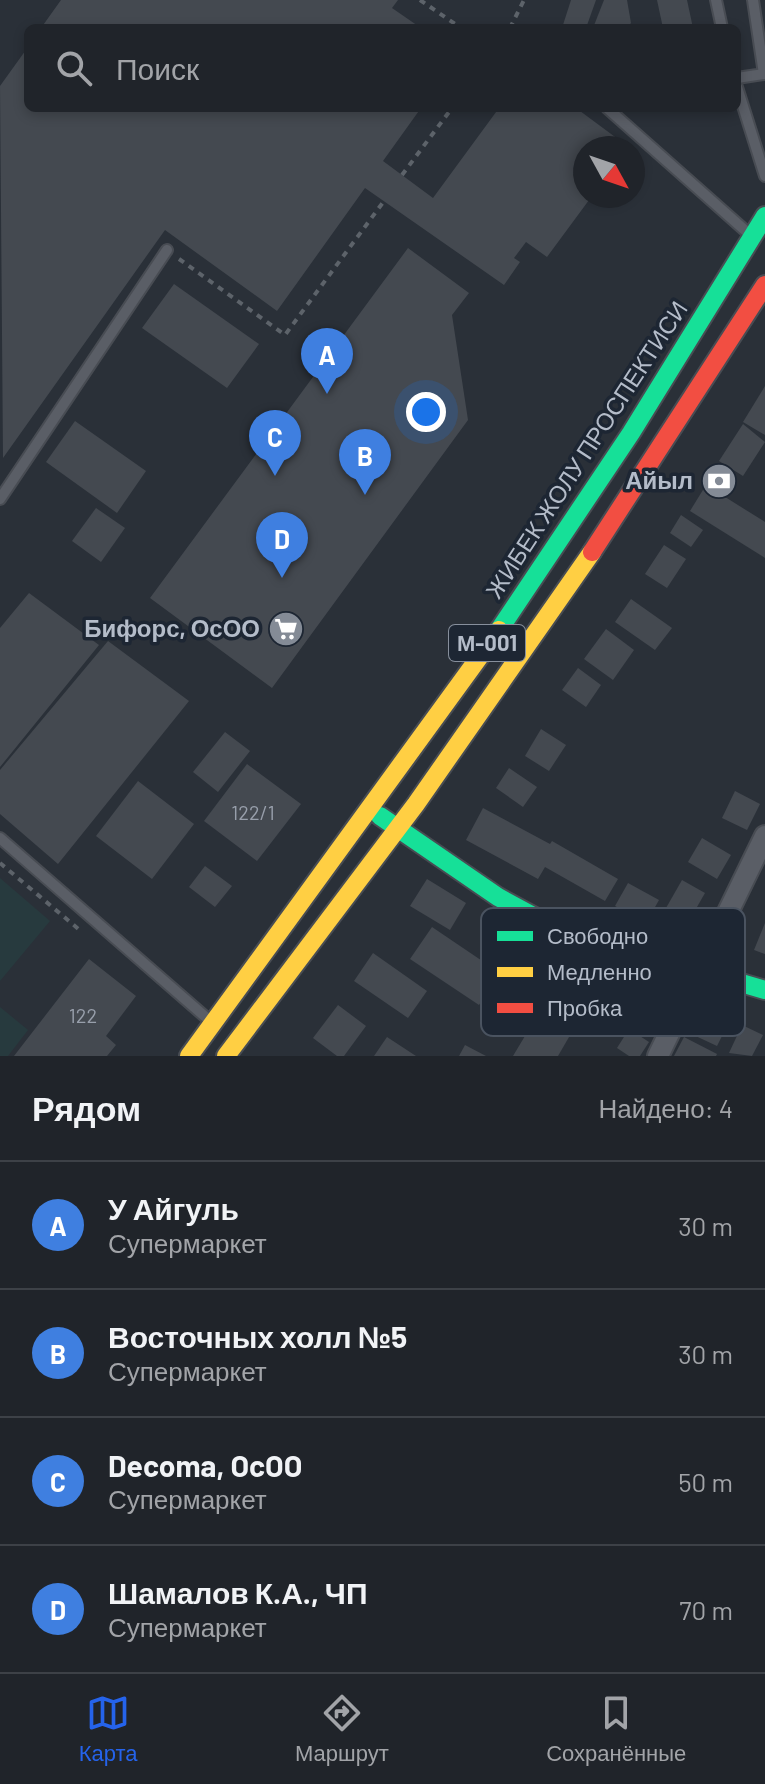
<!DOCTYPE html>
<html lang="ru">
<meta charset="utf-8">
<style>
:root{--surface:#20242a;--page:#2d3036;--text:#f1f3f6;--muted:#a2a4a8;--line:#3d4147;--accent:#2563eb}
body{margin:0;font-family:Barlow,sans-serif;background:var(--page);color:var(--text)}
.compass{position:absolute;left:573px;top:136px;width:72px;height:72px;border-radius:50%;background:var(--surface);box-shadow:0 4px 12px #0003;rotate:130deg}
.you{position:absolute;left:426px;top:412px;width:28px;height:28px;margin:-20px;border:6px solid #fff;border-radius:50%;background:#1a73e8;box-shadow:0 0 0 12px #1a73e833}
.badge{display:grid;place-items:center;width:52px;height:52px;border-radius:50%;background:var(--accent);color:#fff;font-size:26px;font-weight:700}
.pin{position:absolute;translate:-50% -66px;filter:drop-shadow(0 2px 4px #0008)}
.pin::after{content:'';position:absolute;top:42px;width:28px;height:24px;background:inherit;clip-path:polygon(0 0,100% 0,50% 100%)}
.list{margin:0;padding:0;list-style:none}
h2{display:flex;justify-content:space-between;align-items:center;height:104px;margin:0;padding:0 32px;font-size:34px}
h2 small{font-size:26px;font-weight:400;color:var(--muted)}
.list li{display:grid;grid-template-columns:52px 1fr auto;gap:24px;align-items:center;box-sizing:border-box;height:128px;padding:0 32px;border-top:2px solid var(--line)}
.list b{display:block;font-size:30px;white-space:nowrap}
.list p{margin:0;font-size:26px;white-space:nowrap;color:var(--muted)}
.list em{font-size:26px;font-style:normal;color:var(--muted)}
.icon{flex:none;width:44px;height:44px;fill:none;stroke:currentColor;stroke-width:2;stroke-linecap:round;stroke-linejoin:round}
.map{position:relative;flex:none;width:765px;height:1056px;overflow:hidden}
.search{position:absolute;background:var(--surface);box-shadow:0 4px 12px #0003;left:24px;right:24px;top:24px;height:88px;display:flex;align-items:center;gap:20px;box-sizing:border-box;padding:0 28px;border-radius:12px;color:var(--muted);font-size:30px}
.sheet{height:616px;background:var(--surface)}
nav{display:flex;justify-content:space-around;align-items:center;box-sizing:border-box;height:112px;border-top:2px solid var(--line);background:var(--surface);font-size:22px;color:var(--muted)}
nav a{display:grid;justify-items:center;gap:4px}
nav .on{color:var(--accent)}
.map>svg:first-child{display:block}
.green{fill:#273a3e}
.building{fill:#444950}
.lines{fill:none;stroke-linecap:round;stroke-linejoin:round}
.lane-casing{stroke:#484c53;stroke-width:14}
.street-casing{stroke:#484c53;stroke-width:24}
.fast-casing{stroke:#484c53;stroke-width:22}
.slow-casing{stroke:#484c53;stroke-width:22}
.jam-casing{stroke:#484c53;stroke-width:22}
.path{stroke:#5d636a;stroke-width:4;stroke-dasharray:6 6;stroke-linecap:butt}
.lane{stroke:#5a5e66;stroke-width:10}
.street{stroke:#5a5e66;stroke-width:20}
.fast{stroke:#16e098;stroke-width:18}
.slow{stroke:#ffcf43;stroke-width:18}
.jam{stroke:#f24e42;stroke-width:18}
.labels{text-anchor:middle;stroke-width:7;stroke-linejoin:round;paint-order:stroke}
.number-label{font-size:20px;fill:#989fab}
.shield{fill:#1d2633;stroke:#878f9c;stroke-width:2}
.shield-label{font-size:22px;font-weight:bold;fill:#b4bcc9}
.street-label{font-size:24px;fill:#b4bcc9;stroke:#1d2633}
.poi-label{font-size:24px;font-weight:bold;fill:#b4bcc9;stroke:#1d2633;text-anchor:end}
.key{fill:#1d2633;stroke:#4a5360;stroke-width:2}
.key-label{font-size:22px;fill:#b4bcc9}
</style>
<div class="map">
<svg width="765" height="1056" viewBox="0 0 765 1056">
<rect width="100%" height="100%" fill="#2a3038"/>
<g class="green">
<path d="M0 878 50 921 0 981Z"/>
<path d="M0 1007 28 1030 8 1056H0Z"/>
</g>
<g class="building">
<path d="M61 0H398L392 8 421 28H41Z"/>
<path d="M571 0H596L586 28H562Z"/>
<path d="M604 0H627L631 23 627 28H593Z"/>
<path d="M657 0H687L693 28H663Z"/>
<path d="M28 47V108H421L383 161 433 198 499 108H576L630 148H585V196H592L547 257 526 242 514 258 520 262 504 285 365 188 277 311 165 230 3 458 0 86Z"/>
<path d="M408 248 469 293 452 315 468 420 272 688 150 598Z"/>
<path d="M174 284 259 344 227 388 142 328Z"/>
<path d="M765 386V435L743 422Z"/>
<path d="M75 421 146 471 117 513 46 462Z"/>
<path d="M743 424 765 442 743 476 719 461Z"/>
<path d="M706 485 765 522V558L690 511Z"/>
<path d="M96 508 125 528 101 562 72 541Z"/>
<path d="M681 515 703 530 691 547 670 533Z"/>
<path d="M664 545 686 559 667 588 645 574Z"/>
<path d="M29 593 99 645 0 767V628Z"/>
<path d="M631 599 672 628 655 650 615 622Z"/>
<path d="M606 629 634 650 613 680 584 659Z"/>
<path d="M108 641 189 701 58 864 0 814V770Z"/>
<path d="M578 668 601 685 586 707 562 690Z"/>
<path d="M541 729 566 745 549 771 525 756Z"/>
<path d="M225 732 250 751 218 792 193 772Z"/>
<path d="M247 764 301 804 257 861 204 821Z"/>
<path d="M509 768 537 787 523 807 496 788Z"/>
<path d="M138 781 194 824 152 879 96 836Z"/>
<path d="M735 791 760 804 747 830 722 818Z"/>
<path d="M483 808 550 844 552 841 618 879 605 901 545 867 538 879 466 840Z"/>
<path d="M702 838 731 855 717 879 688 862Z"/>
<path d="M205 866 232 886 215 907 189 887Z"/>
<path d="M427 879 466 903 450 930 410 906Z"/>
<path d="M682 880 705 893 689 921 666 908Z"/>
<path d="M628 883 659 900 646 923 615 906Z"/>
<path d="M765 923V954L754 950Z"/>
<path d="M432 927 500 973 479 1005 410 959Z"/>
<path d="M373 953 427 991 408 1018 354 981Z"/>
<path d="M89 959 136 996 106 1036 116 1045 107 1056H14Z"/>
<path d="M338 1005 366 1026 344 1056H337L313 1038Z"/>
<path d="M543 1006 576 1025 558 1056H513Z"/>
<path d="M698 1009 728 1024 717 1046 687 1032Z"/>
<path d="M742 1025 763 1035 752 1056 729 1053Z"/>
<path d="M629 1029 649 1042 640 1056H629L617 1048Z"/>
<path d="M387 1037 416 1056H374Z"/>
<path d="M684 1037 717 1054 716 1056H674Z"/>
<path d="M465 1045 486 1056H459Z"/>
</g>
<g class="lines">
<g class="lane-casing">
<g id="lane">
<path d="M716 0 722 28"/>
<path d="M737 78 764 74 753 0"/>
<path d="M737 87 765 176"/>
<path d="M607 108 748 233"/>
<path d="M0 499 167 250"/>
<path d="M0 838 209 1020"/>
</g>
</g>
<g class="street-casing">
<path id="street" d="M658 1056 765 836"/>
</g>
<g class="fast-casing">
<g id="fast">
<path d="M499 630 631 433 765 216"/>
<path d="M380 816 498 897 557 929 765 990"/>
</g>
</g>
<g class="slow-casing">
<g id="slow">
<path d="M189 1056 499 630"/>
<path d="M226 1056 416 804 592 552"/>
</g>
</g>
<g class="jam-casing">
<path id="jam" d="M592 552 765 285"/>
</g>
<g class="path">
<path d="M420 0 461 28"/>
<path d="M510 28 524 0"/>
<path d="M402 175 452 108"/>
<path d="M179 259 285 335 384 201"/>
<path d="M0 863 82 932"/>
</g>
<use href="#lane" class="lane"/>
<use href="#street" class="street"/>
<use href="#fast" class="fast"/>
<use href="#slow" class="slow"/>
<use href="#jam" class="jam"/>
</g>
<defs>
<g id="bank-disc" transform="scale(1.8)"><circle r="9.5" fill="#848b96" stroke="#1d2633"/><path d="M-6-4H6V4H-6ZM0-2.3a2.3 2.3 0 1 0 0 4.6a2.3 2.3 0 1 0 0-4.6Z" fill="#fff"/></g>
<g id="supermarket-disc" transform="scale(1.8)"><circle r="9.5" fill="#848b96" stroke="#1d2633"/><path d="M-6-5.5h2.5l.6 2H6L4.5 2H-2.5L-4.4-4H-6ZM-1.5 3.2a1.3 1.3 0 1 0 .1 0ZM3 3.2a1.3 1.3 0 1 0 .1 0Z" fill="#fff"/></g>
</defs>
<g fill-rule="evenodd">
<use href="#bank-disc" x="719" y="481"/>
<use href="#supermarket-disc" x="286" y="629"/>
</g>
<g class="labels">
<g class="number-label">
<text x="253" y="820">122/1</text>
<text x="83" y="1023">122</text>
</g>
<rect class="shield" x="449" y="625" width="76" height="36" rx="6"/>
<g class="shield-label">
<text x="487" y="651">М-001</text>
</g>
<g class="street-label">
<text transform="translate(587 450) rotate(-57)" y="8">ЖИБЕК ЖОЛУ ПРОСПЕКТИСИ</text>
</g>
<g class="poi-label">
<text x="693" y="489">Айыл</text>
<text x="260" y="637">Бифорс, ОсОО</text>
</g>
</g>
<rect x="481" y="908" width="264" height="128" rx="12" class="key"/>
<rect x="497" y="931" width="36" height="10" fill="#16e098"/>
<rect x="497" y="967" width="36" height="10" fill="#ffcf43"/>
<rect x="497" y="1003" width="36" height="10" fill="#f24e42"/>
<g class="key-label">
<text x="547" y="944">Свободно</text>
<text x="547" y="980">Медленно</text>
<text x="547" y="1016">Пробка</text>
</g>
</svg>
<svg class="compass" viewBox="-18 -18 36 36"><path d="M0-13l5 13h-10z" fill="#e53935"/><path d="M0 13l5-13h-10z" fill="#a2a4a8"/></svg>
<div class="you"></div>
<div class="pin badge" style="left:327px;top:394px;background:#3f7fe0">A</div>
<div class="pin badge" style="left:365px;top:495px;background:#3f7fe0">B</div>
<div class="pin badge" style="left:275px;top:476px;background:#3f7fe0">C</div>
<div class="pin badge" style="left:282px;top:578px;background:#3f7fe0">D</div>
<div class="search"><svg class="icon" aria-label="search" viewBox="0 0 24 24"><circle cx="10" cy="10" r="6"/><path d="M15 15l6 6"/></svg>Поиск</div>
</div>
<section class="sheet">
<h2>Рядом<small>Найдено: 4</small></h2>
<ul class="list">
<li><span class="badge" style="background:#3f7fe0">A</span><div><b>У Айгуль</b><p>Супермаркет</p></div><em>30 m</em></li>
<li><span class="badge" style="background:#3f7fe0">B</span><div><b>Восточных холл №5</b><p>Супермаркет</p></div><em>30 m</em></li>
<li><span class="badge" style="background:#3f7fe0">C</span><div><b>Decoma, OcOO</b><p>Супермаркет</p></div><em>50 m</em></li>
<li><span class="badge" style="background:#3f7fe0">D</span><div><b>Шамалов К.А., ЧП</b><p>Супермаркет</p></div><em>70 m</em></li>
</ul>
</section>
<nav>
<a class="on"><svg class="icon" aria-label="map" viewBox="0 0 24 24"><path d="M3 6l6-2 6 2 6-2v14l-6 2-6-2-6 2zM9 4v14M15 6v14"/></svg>Карта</a>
<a><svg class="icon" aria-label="directions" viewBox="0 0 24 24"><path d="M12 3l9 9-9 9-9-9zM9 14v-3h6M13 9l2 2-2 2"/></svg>Маршрут</a>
<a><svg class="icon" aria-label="saved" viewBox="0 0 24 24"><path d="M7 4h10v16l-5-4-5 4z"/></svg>Сохранённые</a>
</nav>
